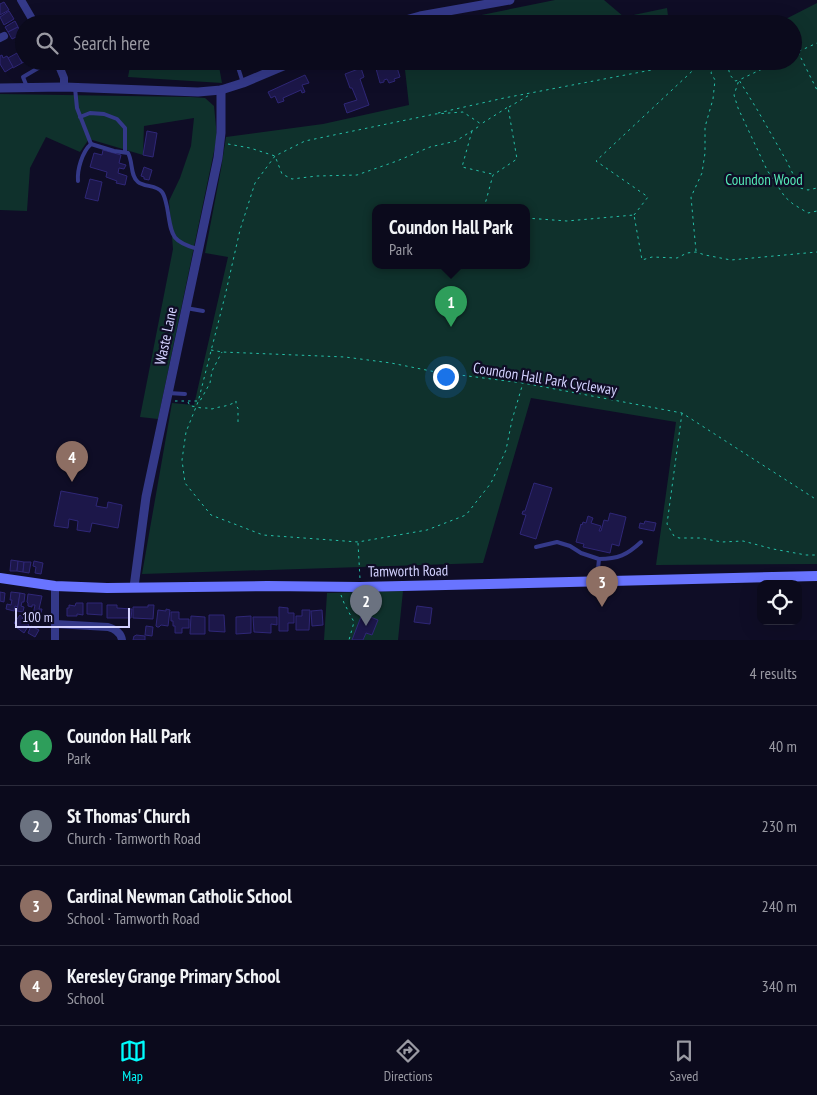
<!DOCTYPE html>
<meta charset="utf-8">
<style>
:root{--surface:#0b0a1c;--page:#191829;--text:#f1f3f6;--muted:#9a9aa3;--line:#2b2b3b;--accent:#00fdfd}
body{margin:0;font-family:"PT Sans Narrow",sans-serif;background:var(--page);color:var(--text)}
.controls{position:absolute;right:15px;bottom:15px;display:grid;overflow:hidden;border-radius:10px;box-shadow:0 5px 20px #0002}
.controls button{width:45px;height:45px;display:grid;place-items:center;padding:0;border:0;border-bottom:1px solid var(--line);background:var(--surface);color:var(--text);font:25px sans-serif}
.scale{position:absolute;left:15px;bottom:12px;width:115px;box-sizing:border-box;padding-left:5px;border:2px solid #d3d2ff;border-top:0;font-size:14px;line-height:18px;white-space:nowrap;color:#d3d2ff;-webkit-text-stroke:4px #0f0d26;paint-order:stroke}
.you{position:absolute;left:445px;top:376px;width:18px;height:18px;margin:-12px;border:4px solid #fff;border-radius:50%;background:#1a73e8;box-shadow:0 0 0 8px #1a73e833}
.badge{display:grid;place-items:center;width:32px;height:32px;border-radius:50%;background:var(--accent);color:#fff;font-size:16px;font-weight:700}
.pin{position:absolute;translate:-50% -41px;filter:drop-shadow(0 1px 2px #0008)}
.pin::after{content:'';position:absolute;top:26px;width:18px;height:15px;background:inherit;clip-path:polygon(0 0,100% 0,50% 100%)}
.popup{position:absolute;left:372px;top:204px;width:158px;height:65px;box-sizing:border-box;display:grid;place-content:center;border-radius:10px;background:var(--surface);filter:drop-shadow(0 1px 4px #0005);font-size:16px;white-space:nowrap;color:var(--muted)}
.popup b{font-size:19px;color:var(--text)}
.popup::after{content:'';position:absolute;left:50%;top:100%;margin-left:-10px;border:10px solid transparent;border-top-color:var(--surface)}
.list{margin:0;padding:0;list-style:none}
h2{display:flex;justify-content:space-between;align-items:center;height:65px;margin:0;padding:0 20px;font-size:21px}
h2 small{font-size:16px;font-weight:400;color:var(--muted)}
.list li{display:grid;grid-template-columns:32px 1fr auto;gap:15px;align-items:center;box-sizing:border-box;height:80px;padding:0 20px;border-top:1px solid var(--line)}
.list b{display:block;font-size:19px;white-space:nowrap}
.list p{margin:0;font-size:16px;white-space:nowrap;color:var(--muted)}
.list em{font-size:16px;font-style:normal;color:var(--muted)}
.icon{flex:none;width:28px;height:28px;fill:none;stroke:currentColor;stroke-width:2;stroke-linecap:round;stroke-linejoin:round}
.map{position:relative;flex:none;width:817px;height:640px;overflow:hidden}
.search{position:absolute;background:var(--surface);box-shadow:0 5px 20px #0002;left:15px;right:15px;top:15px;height:55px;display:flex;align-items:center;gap:12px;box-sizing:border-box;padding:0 18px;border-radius:28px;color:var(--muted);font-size:19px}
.sheet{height:385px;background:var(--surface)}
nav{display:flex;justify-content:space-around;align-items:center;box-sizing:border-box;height:70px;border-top:1px solid var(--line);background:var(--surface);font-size:14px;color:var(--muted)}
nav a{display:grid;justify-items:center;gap:2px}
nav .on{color:var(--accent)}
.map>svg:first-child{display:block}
.green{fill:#0f312c;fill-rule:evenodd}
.building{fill:#1c1749;stroke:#2f2777}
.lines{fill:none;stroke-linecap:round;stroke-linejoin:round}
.path{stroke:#25c0a8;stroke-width:1;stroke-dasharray:2.5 4;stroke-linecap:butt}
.service{stroke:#343989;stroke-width:4}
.minor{stroke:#343989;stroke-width:8}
.tertiary{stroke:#343989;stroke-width:9}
.secondary{stroke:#6974ff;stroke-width:10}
.labels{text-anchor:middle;stroke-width:4.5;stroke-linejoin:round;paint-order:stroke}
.park-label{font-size:15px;fill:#54e9b5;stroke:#0f0d26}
.street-label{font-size:15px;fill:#d3d2ff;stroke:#0f0d26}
</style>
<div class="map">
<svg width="817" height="640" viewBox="0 0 817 640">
<rect width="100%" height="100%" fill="#0f0d26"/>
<g class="green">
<path d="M555 0H604L624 17 667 8 669 24H437Z"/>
<path d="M817 3V564L656 565 676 422 531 398 483 563 142 574 172 403 194 405 228 257 205 253 221 169 226 137 323 124 409 105 404 61H793V24H776ZM376 208H526V266H376Z"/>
<path d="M131 61H218L222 83 128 77Z"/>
<path d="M0 94 191 97 205 98 214 106 217 137 158 419 140 417 173 249 169 201 180 178 191 146 194 118 144 126 143 155 89 139 80 152 46 137 30 168 27 211 0 210Z"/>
<path d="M403 591 398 640H324L327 593Z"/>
</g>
<g class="building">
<path d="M4 2 9 10 0 15V4Z"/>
<path d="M9 11 14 19 4 25 0 17Z"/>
<path d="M15 21 18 27 8 32 5 27Z"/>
<path d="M18 27 22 34 12 39 8 32Z"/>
<path d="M23 46 24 61H26L22 63 17 53 21 51 19 48Z"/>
<path d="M17 53 22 63 13 68 8 58Z"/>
<path d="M2 55 3 58 7 56 13 67 5 72 0 64V56Z"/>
<path d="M388 61H395L400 77 394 79 395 81 389 83 387 79 384 80V82L380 83 375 65Z"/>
<path d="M361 68 364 77 360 79 369 105 347 113 344 104 357 100 352 88H350L345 74Z"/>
<path d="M305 75 309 83 302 85 305 92 302 93 301 90 283 98 284 101 278 103 275 96 271 98 268 92Z"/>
<path d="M147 131 157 133 153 157 143 155Z"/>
<path d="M103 150 121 155 119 163 126 165 124 169 119 168 118 173 127 176 125 185 116 183 117 181 106 177 107 172 90 167 94 153 102 155Z"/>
<path d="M144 167 152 170 149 180 144 179V177L141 176Z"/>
<path d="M90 179 102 182 98 201 85 198Z"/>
<path d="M534 483 552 488 536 539 520 534 526 515 522 514 523 511H525Z"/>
<path d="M61 491 98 498 96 506 107 508 108 502 122 505 118 528 92 523 90 532 77 530 78 521 69 519 68 528 54 526Z"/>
<path d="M610 513 626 517 619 546 612 544 610 553 583 547 584 544 576 542 581 524 582 525 583 522 586 523 588 516 593 518 591 523 601 526 599 531H601L604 520 608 521Z"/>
<path d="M645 521 656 523 654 531 639 528 640 523 644 524Z"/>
<path d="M11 560 18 561 17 571H10Z"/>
<path d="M18 561 24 562 23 572 17 571Z"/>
<path d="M34 561 43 563 41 574 35 573 36 567 33 566Z"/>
<path d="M24 562H31L29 573 23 572Z"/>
<path d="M0 592 5 593 4 602 0 601Z"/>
<path d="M11 592 20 593 18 607 15 606 14 611 6 609 7 604 11 605 12 600H10Z"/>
<path d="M20 593 25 594 24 602H22L21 606 24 607 23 612 17 611Z"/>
<path d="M28 594 42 596 39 609H42L41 613H39V616L33 615 35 605H32V607L28 606V603L27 602Z"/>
<path d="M76 603H83V615L77 614V616H67V608H69V605L75 606Z"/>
<path d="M87 603H102V615L87 614Z"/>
<path d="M107 605H117V608L132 609 131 618H107Z"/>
<path d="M148 605H154L153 619 133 618V607H148Z"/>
<path d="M417 606 432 608 430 624 414 622Z"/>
<path d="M279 607 288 608V613H294V623H288V631H279Z"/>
<path d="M166 609 170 610 168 626 161 625 159 627H157L156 626 158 610 166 611Z"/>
<path d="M364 609 370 611 368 616 378 620 372 635 366 633 363 640H352Z"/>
<path d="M302 610H310L309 630H296V616H302Z"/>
<path d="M322 610 323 625 312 626 311 611Z"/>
<path d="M171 612H179V619H189V628H182V633H175V626H173V621H171Z"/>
<path d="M20 615 23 617 22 620 29 625 24 633 16 627 17 626 14 623Z"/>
<path d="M209 615H224L225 632 209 631Z"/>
<path d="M191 616 205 617V634H190Z"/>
<path d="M251 616V633L236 634V617Z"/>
<path d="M253 617H277V625L271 624V633L254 632Z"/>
<path d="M31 626 39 630 35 637 28 633Z"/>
<path d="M146 626 153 627 152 636 145 635Z"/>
<path d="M136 635 145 636V640H133L134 636H135Z"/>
</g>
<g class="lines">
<g class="path">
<path d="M798 52 817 90"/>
<path d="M793 54 817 43"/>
<path d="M713 61 721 62 728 67 730 75 735 81 739 80 734 95 738 108 767 170 785 197 793 204 808 213 817 211"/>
<path d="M779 61 739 80 758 111 786 160 800 188 808 190 817 188"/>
<path d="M509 107 531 94"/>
<path d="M438 113 504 98 699 61"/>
<path d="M472 131 462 167 492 174"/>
<path d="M228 144 250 148 275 156 282 174 292 179 317 176 357 175 397 161 430 147 456 141 481 125"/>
<path d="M484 208 493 175 517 159 508 107 481 124 463 112 435 114 305 141 275 156 255 183 240 230 225 296 198 402 186 432 182 460 185 483 211 515 263 535 358 542 427 530 466 515 491 483 506 450 512 420 523 383"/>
<path d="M634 215 648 197 596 161 703 61"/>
<path d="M526 218 567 221 634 215 642 260 652 257 677 258 687 253 696 252 705 255 731 260 817 252"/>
<path d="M696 251 691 197 702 173 705 153V127L713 99 715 80 711 73 715 62"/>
<path d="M211 350 222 352 345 357 391 363 436 372 523 383 682 413 817 500"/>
<path d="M175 401H200L210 383 212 371 222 352"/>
<path d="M188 402 190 406C194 406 199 408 203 408 207 408 208 408 212 409 220 406 229 407 236 401V406L238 408V422"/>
<path d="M682 413 667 524 674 536 679 538H700L722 542 743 541 773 549 806 555H817"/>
<path d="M358 543 360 579"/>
<path d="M341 595 344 603 354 622 349 640"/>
</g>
<g class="service">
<path d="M236 61 243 83"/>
<path d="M27 87 23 77 40 67"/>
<path d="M75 88 77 108 91 144"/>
<path d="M80 117 90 113 104 114 117 119 125 128V152"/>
<path d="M78 181C77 170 82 152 91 144L114 151 128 153C133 161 130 176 138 182 144 187 157 185 162 192 165 196 166 203 167 207 172 234 169 241 198 249"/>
<path d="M186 308 203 311"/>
<path d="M168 393 185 394"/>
<path d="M536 547 557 542 570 546 581 553 599 559 597 579"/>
<path d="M599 559C618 559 627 555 641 542"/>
</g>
<g class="minor">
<path d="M21 0 35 24"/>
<path d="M0 38 4 36"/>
<path d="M57 61 64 78V87"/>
<path d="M55 624 108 627C115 629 121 633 122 640"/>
<path d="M55 640V586"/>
</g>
<g class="tertiary">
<path d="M391 24 420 16 510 0"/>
<path d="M0 88 64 87 198 92 221 90 243 83 295 61"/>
<path d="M134 587 146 497 218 158 221 133V90"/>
</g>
<path class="secondary" d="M0 578 55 586 107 588 267 586 360 587 817 576"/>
</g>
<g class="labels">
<g class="park-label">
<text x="764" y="185">Coundon Wood</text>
</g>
<g class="street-label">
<text transform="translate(166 336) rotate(-78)" y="5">Waste Lane</text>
<text transform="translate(545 379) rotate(9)" y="5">Coundon Hall Park Cycleway</text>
<text transform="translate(408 571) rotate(-1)" y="5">Tamworth Road</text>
</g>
</g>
</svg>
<div class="controls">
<button><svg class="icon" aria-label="locate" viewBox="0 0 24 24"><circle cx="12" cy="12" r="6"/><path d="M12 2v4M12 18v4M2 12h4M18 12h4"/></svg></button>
</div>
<div class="scale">100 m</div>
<div class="you"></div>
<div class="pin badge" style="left:451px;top:327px;background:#2e9e5b">1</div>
<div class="popup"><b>Coundon Hall Park</b>Park</div>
<div class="pin badge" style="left:366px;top:626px;background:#6b7280">2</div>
<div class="pin badge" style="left:602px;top:607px;background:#8d6e63">3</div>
<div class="pin badge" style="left:72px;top:482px;background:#8d6e63">4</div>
<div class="search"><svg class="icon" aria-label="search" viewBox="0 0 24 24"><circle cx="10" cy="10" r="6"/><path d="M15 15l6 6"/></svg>Search here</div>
</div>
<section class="sheet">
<h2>Nearby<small>4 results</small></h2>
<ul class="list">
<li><span class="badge" style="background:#2e9e5b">1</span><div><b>Coundon Hall Park</b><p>Park</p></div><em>40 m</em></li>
<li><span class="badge" style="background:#6b7280">2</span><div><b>St Thomas' Church</b><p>Church · Tamworth Road</p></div><em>230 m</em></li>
<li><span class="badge" style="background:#8d6e63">3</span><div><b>Cardinal Newman Catholic School</b><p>School · Tamworth Road</p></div><em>240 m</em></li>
<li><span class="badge" style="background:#8d6e63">4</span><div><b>Keresley Grange Primary School</b><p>School</p></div><em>340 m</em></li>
</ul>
</section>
<nav>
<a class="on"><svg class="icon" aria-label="map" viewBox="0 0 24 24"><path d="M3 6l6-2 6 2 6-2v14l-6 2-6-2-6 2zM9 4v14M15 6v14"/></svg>Map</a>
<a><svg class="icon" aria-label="directions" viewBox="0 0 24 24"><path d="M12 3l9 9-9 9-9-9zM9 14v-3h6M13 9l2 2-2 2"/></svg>Directions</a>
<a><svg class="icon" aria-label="saved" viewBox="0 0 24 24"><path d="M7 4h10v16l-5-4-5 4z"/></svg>Saved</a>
</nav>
